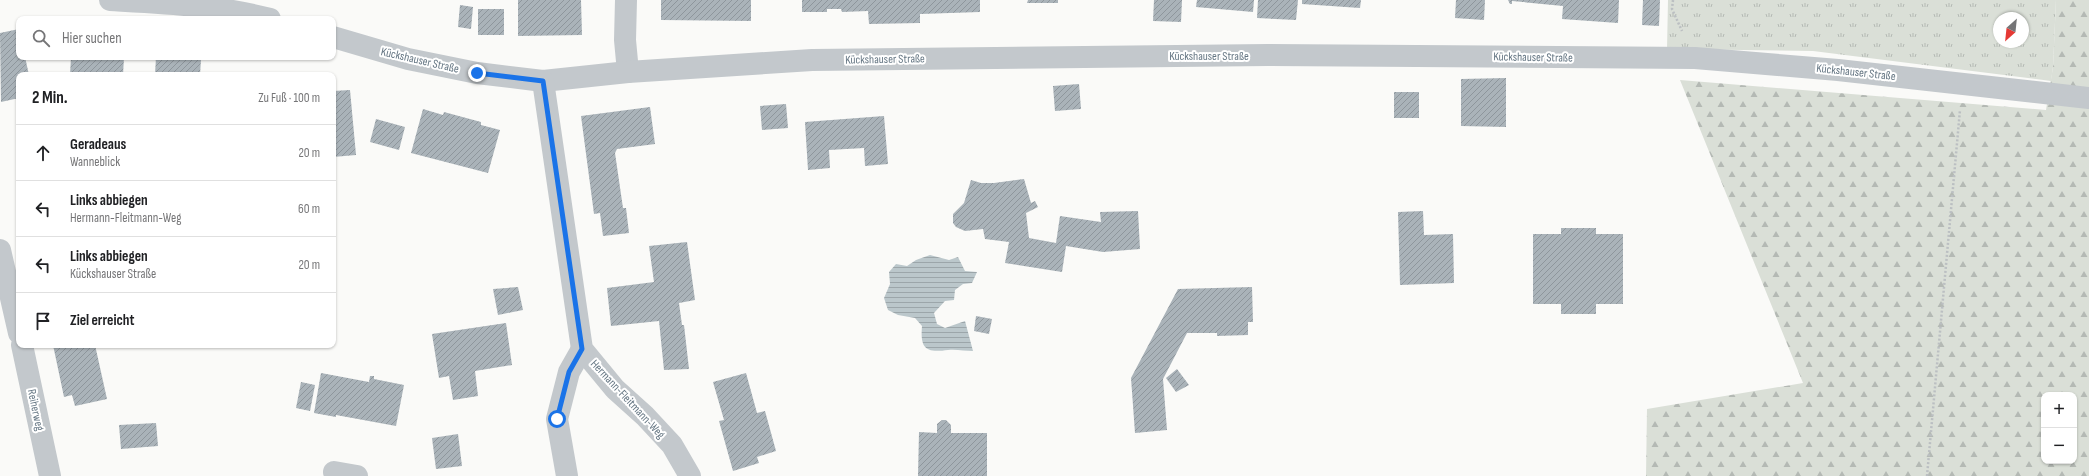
<!DOCTYPE html>
<html lang="de">
<meta charset="utf-8">
<style>
:root{--surface:#fff;--page:#f2f2f2;--text:#202124;--muted:#757577;--line:#e0e0e0}
body{margin:0;font-family:"Sofia Sans Condensed",sans-serif;background:var(--page);color:var(--text)}
.controls{position:absolute;right:12px;bottom:12px;display:grid;overflow:hidden;border-radius:8px;box-shadow:0 1px 3px #0004}
.controls button{width:36px;height:36px;display:grid;place-items:center;padding:0;border:0;border-bottom:1px solid var(--line);background:var(--surface);color:var(--text);font:20px sans-serif}
.compass{position:absolute;left:1993px;top:12px;width:36px;height:36px;border-radius:50%;background:var(--surface);box-shadow:0 1px 3px #0004;rotate:207deg}
.stop{position:absolute;width:12px;height:12px;margin:-9px;border:3px solid #1a73e8;border-radius:50%;background:#fff}
.stop.end{background:#1a73e8;border-color:#fff;box-shadow:0 1px 4px #0008}
.list{margin:0;padding:0;list-style:none}
h2{display:flex;justify-content:space-between;align-items:center;height:52px;margin:0;padding:0 16px;font-size:17px}
h2 small{font-size:13px;font-weight:400;color:var(--muted)}
.list li{display:grid;grid-template-columns:26px 1fr auto;gap:12px;align-items:center;box-sizing:border-box;height:56px;padding:0 16px;border-top:1px solid var(--line)}
.list b{display:block;font-size:15px;white-space:nowrap}
.list p{margin:0;font-size:13px;white-space:nowrap;color:var(--muted)}
.list em{font-size:13px;font-style:normal;color:var(--muted)}
.icon{flex:none;width:22px;height:22px;fill:none;stroke:currentColor;stroke-width:2;stroke-linecap:round;stroke-linejoin:round}
.map{position:relative;flex:none;width:2089px;height:476px;overflow:hidden}
.search{position:absolute;background:var(--surface);box-shadow:0 1px 3px #0004;left:16px;top:16px;width:320px;height:44px;display:flex;align-items:center;gap:10px;box-sizing:border-box;padding:0 14px;border-radius:8px;color:var(--muted);font-size:15px}
.panel{position:absolute;background:var(--surface);box-shadow:0 1px 3px #0004;left:16px;top:72px;width:320px;height:276px;border-radius:8px}
.map>svg:first-child{display:block}
.grass{fill:url(#grass-tufts);fill-rule:evenodd}
.forest{fill:url(#forest-firs);fill-rule:evenodd}
.water{fill:url(#water-rules)}
.building{fill:url(#building-hatch)}
.lines{fill:none;stroke-linecap:round;stroke-linejoin:round}
.path{stroke:#bbbfc2;stroke-width:2.5;stroke-dasharray:2 2;stroke-linecap:butt}
.minor{stroke:#c3c8cc;stroke-width:22}
.route{stroke:#1a73e8;stroke-width:5}
.labels{text-anchor:middle;stroke-width:4;stroke-linejoin:round;paint-order:stroke}
.street-label{font-size:12px;fill:#657683;stroke:#fff}
</style>
<div class="map">
<svg width="2089" height="476" viewBox="0 0 2089 476">
<defs>
<pattern id="grass-tufts" width="24" height="20" patternUnits="userSpaceOnUse"><rect width="24" height="20" fill="#dadfd7"/><path d="M3 7l-1-3M5 7V3M7 7l1-3M15 17l-1-3M17 17v-4M19 17l1-3" fill="none" stroke="#b4b9b4"/></pattern>
<pattern id="forest-firs" width="22" height="20" patternUnits="userSpaceOnUse"><rect width="22" height="20" fill="#dadfd7"/><path d="M5 1l3.5 6h-7zM16 11l3.5 6h-7z" fill="#b4b9b4"/></pattern>
<pattern id="water-rules" width="6" height="5" patternUnits="userSpaceOnUse"><rect width="6" height="5" fill="#bbc7cb"/><path d="M0 2.5h6" fill="none" stroke="#9ca6aa"/></pattern>
<pattern id="building-hatch" width="6" height="6" patternUnits="userSpaceOnUse"><rect width="6" height="6" fill="#aab3b9"/><path d="M-1 1l2-2M0 6l6-6M5 7l2-2" fill="none" stroke="#8e969c"/></pattern>
</defs>
<rect width="100%" height="100%" fill="#fafaf8"/>
<path class="grass" d="M1668 0H2056L2053 67 2051 81 1813 51 1667 49ZM1999 18H2023V42H1999Z"/>
<path class="forest" d="M2056 0H2089V476H1646L1647 409 1803 383 1680 80 2046 110 2053 67ZM2044 395H2074V461H2044Z"/>
<path class="water" d="M930 255 949 260 958 257 965 271 977 272 972 283 963 284 955 290 954 300 945 301 934 313 937 324 945 328 965 321 973 351C965 351 956 349 948 350 926 353 920 349 922 326L915 318 898 315 888 310 884 298 890 284 889 272 896 264 907 266 916 260Z"/>
<g class="building">
<path d="M518 0H581L582 35 518 36Z"/>
<path d="M661 0H751V21L661 20Z"/>
<path d="M802 0H980V12L920 14V23L869 24 868 11 842 12 841 9H827V12H802Z"/>
<path d="M1028 0H1058V3H1027Z"/>
<path d="M1154 0H1182L1181 22 1153 21Z"/>
<path d="M1197 0H1254L1253 12 1196 7Z"/>
<path d="M1258 0H1298L1296 20 1257 18Z"/>
<path d="M1302 0H1361L1360 8 1302 4Z"/>
<path d="M1456 0H1485L1484 20 1455 18Z"/>
<path d="M1508 0H1619L1618 23 1562 19 1563 6 1512 1V4H1510Z"/>
<path d="M1643 0H1660L1659 26 1642 25Z"/>
<path d="M460 5 473 7 471 29 458 27Z"/>
<rect x="478" y="9" width="26" height="26"/>
<path d="M19 29V57H25L29 75H19V98L1 102 0 33Z"/>
<path d="M71 57H124L123 75H70Z"/>
<path d="M156 57 201 59 200 75H155Z"/>
<path d="M1506 78V127L1461 126V79Z"/>
<path d="M1079 84 1081 109 1055 111 1053 86Z"/>
<path d="M350 90 356 155 333 157V91Z"/>
<rect x="1394" y="92" width="25" height="26"/>
<path d="M786 104 788 128 762 130 760 106Z"/>
<path d="M650 107 655 144 617 149 615 153 623 208H626L629 233 603 236 600 213 594 214 581 116Z"/>
<path d="M423 109 443 115 444 112 481 122V125L500 130 488 173 411 153Z"/>
<path d="M884 116 888 164 865 166 864 148 829 150 830 168 808 170 805 122Z"/>
<path d="M376 119 405 127 399 150 370 142Z"/>
<path d="M1024 179 1031 203 1035 201 1038 207 1026 213 1029 238 1056 243 1060 216 1101 222 1100 212 1138 211 1140 249 1103 252 1066 246 1062 272 1005 263 1009 242 985 239 983 229 965 231 956 227 953 223V214L964 203 971 180 981 183H994Z"/>
<path d="M1423 211 1424 235 1453 234 1454 283 1400 285 1398 212Z"/>
<path d="M1561 228H1596V234H1623V304H1596V314H1561V304H1533V234H1561Z"/>
<path d="M687 242 695 300 679 303 682 325H684L689 369 664 370 659 321 611 326 607 288 654 282 649 246Z"/>
<path d="M518 287 523 310 498 315 493 289Z"/>
<path d="M1252 287 1253 322H1248V335L1217 336V333H1187L1163 379 1167 430 1135 433 1131 378 1178 289Z"/>
<path d="M976 316 992 319 989 334 974 331Z"/>
<path d="M506 323 512 365 475 371 478 396 453 400 449 376 439 378 432 334Z"/>
<path d="M53 345H95L107 399 75 406 72 395 64 397Z"/>
<path d="M1177 369 1189 385 1176 392 1166 378Z"/>
<path d="M321 373 369 382 370 376H374V379L404 385 396 426 336 415V417L314 413Z"/>
<path d="M746 373 757 413 765 411 776 451 757 457 759 463 733 471 719 421 724 420 713 382Z"/>
<path d="M301 382 315 385 310 411 296 408Z"/>
<path d="M942 420H946L951 425V433H987V476H918L919 432 937 433V424Z"/>
<path d="M156 423 158 446 121 449 119 425Z"/>
<path d="M458 434 462 466 436 469 432 438Z"/>
</g>
<g class="lines">
<g class="path">
<path d="M1673 0 1672 9 1682 31"/>
<path d="M1927 476 1960 110"/>
</g>
<g class="minor">
<path d="M110 0C164 3 217 5 270 19"/>
<path d="M626 0 625 40 628 72"/>
<path d="M333 37 408 59 477 73 543 81 628 72 812 60 1268 55 1695 58 1838 70 2089 98"/>
<path d="M543 81 582 349 615 389 645 416 672 445 690 476"/>
<path d="M0 250 19 333"/>
<path d="M22 345 50 476"/>
<path d="M334 472 357 476"/>
<path d="M567 476 557 419 569 372 582 349"/>
</g>
</g>
<g class="lines">
<path class="route" d="M477 73 543 81 582 349 569 372 557 419"/>
</g>
<g class="labels">
<g class="street-label">
<text x="1209" y="60">Kückshauser Straße</text>
<text transform="translate(1533 57) rotate(1)" y="4">Kückshauser Straße</text>
<text transform="translate(885 59) rotate(-1)" y="4">Kückshauser Straße</text>
<text transform="translate(420 60) rotate(13)" y="4">Kückshauser Straße</text>
<text transform="translate(1856 72) rotate(6)" y="4">Kückshauser Straße</text>
<text transform="translate(628 399) rotate(47)" y="4">Hermann-Fleitmann-Weg</text>
<text transform="translate(36 410) rotate(78)" y="4">Reiherweg</text>
</g>
</g>
</svg>
<div class="controls">
<button>+</button>
<button>−</button>
</div>
<svg class="compass" viewBox="-18 -18 36 36"><path d="M0-13l5 13h-10z" fill="#e53935"/><path d="M0 13l5-13h-10z" fill="#757577"/></svg>
<div class="stop" style="left:557px;top:419px"></div>
<div class="stop end" style="left:477px;top:73px"></div>
<div class="search"><svg class="icon" aria-label="search" viewBox="0 0 24 24"><circle cx="10" cy="10" r="6"/><path d="M15 15l6 6"/></svg>Hier suchen</div>
<section class="panel">
<h2>2 Min.<small>Zu Fuß · 100 m</small></h2>
<ul class="list">
<li><svg class="icon" aria-label="ahead" viewBox="0 0 24 24"><path d="M12 20V5M6 11l6-6 6 6"/></svg><div><b>Geradeaus</b><p>Wanneblick</p></div><em>20 m</em></li>
<li><svg class="icon" aria-label="left" viewBox="0 0 24 24"><path d="M17 20v-9H6M10 6l-5 5 5 5"/></svg><div><b>Links abbiegen</b><p>Hermann-Fleitmann-Weg</p></div><em>60 m</em></li>
<li><svg class="icon" aria-label="left" viewBox="0 0 24 24"><path d="M17 20v-9H6M10 6l-5 5 5 5"/></svg><div><b>Links abbiegen</b><p>Kückshauser Straße</p></div><em>20 m</em></li>
<li><svg class="icon" aria-label="arrive" viewBox="0 0 24 24"><path d="M6 21V4h12l-3 4 3 4H6"/></svg><div><b>Ziel erreicht</b></div></li>
</ul>
</section>
</div>
